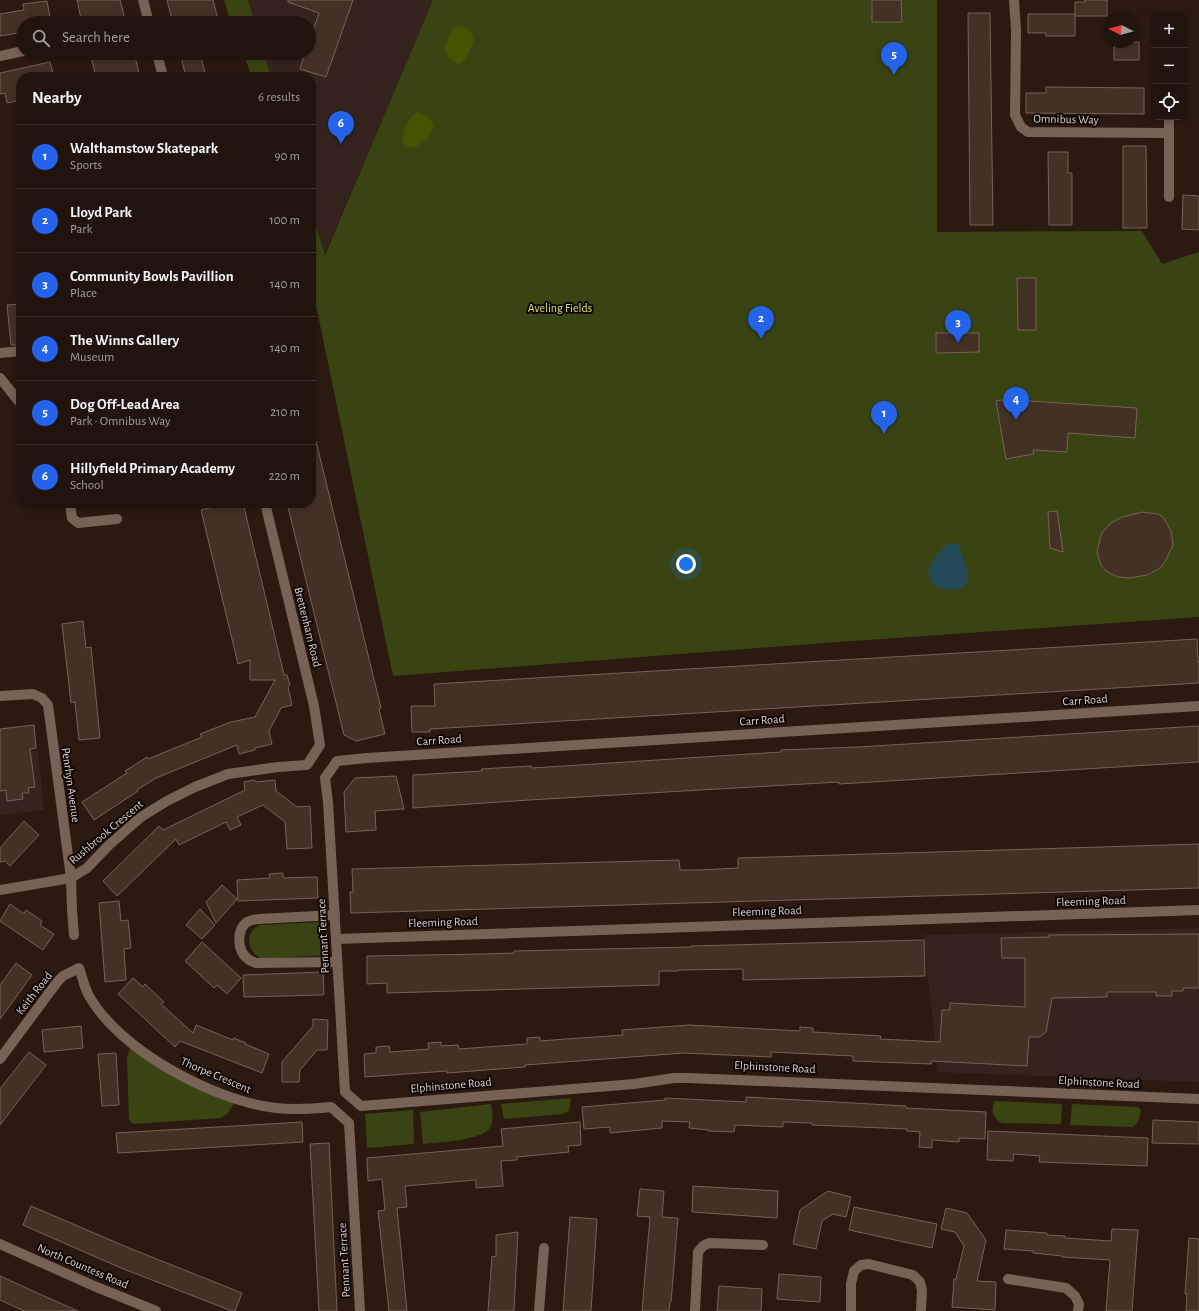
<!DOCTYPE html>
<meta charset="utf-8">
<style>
:root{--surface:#20140c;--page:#281d15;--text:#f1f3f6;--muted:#a29e9d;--line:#3d332d;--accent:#2563eb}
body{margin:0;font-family:"Alegreya Sans",sans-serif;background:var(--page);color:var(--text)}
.controls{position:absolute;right:12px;top:12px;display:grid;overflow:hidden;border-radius:8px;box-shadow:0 2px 6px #0003}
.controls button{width:36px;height:36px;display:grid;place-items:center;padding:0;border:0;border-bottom:1px solid var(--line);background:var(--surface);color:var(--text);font:20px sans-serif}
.compass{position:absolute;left:1103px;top:12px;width:36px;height:36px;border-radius:50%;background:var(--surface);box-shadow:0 2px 6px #0003;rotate:276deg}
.you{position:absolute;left:686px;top:564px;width:14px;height:14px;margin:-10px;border:3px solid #fff;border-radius:50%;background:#1a73e8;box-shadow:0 0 0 6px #1a73e833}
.badge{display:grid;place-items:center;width:26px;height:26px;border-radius:50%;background:var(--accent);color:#fff;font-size:13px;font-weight:700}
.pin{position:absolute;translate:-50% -33px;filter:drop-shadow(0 1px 2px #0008)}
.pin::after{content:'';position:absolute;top:21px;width:14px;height:12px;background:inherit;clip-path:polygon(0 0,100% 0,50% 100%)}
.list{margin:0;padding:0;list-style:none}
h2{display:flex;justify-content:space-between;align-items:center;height:52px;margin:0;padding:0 16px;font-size:17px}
h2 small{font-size:13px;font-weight:400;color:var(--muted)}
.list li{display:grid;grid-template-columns:26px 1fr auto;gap:12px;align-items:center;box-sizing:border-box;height:64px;padding:0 16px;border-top:1px solid var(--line)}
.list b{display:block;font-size:15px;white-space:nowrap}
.list p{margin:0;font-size:13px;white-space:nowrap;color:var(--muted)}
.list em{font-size:13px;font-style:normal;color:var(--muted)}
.icon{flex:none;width:22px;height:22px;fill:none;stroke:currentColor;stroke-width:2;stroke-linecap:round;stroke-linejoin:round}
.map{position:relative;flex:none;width:1199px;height:1311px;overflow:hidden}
.search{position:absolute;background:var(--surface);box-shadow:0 2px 6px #0003;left:16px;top:16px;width:300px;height:44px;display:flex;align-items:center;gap:10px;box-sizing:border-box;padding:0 14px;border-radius:22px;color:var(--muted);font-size:15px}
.panel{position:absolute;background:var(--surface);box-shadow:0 2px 6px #0003;left:16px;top:72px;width:300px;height:436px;border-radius:16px}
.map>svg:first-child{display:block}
.education{fill:#35241e}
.green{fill:#3a4413}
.forest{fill:#465300}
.water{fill:#224a57}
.building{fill:#433126;stroke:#776356}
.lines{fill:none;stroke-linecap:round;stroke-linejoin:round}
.minor{stroke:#776256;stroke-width:10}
.labels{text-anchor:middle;stroke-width:4;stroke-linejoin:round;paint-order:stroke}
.street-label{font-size:12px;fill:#dbd0c9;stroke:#0e0704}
.park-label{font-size:12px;fill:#cce668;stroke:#0e0704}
</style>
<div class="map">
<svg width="1199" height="1311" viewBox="0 0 1199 1311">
<rect width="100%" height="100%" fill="#2b1a10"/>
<g class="education">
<path d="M248 0H433L324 255 311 210V77H271L264 53H309V23H255Z"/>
<path d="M38 751 44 810 0 815V755Z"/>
<path d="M1199 928V1082L937 1072 934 1033 923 935Z"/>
</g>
<g class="green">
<path d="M224 0H248L255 23H231Z"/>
<path d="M433 0H937V232L1142 231 1162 264 1199 252V617L824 643 393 676 311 281V210L325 255Z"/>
<path d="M243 53H264L271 77H252Z"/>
<path d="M322 922 324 955 262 959C247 952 244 932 260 925Z"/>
<path d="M132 1043 144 1052 237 1099 228 1113 221 1118 133 1124 129 1120 127 1058Z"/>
<path d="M571 1098 569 1111 562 1114 504 1119 501 1104Z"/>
<path d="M995 1101 1062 1104 1061 1124 1002 1123C993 1118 990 1110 995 1101Z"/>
<path d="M491 1104C492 1110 494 1119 491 1126 485 1141 438 1142 423 1144L420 1112Z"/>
<path d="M1072 1104 1138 1107 1141 1110C1139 1117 1139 1125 1132 1127L1070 1125Z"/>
<path d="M413 1110 414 1144 367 1148 365 1114Z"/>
</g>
<g class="forest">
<path d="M458 25C473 31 478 36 469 52 466 57 465 61 459 64L449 59 444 50C446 42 450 29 458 25Z"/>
<path d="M416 112C424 113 430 118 434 125 429 139 425 143 411 148L404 144C400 132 408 121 416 112Z"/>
</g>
<path class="water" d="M950 543 958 544 968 571V580L964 586 956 590 944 589 933 584 928 572C932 560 939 550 950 543Z"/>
<g class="building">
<path d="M77 0H120L126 23H82Z"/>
<path d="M167 0H213L219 23H173Z"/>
<path d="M288 0H353L326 77 300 69 305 53H309V42L319 13 288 2Z"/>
<path d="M872 0H901L902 22H872Z"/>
<path d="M1085 0H1107V16H1075V2H1085Z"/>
<path d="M47 1 51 23H23V32L0 36V14L24 10 23 4Z"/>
<path d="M968 13H990L993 225H970Z"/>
<path d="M1028 14H1075V36H1046V33H1028Z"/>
<rect x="1114" y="42" width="25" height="18"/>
<path d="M90 53H134L140 77H96Z"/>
<path d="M180 53H200L206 77H186Z"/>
<path d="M50 62 54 77H21V100L7 103 5 93 0 94V73Z"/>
<path d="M1046 87 1144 88V114L1026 113V93H1046Z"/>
<path d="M1123 146H1146L1147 228H1123Z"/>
<path d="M1048 152H1068V173H1072V225H1049Z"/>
<path d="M1183 195 1199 196V230L1182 229Z"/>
<path d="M1017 278H1036V330H1018Z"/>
<path d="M21 304V345H11L7 305Z"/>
<path d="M936 333H979V352L936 353Z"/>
<path d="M1013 398V400L1137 408 1135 438 1068 433 1067 452 1033 450 1034 454 1006 459 996 401Z"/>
<path d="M311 441H316L381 708 379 709 385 734 356 741 344 735 287 503H311Z"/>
<path d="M230 503H243L284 675H287L290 685 288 687 292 705 281 708 269 731 272 744 255 748V750L239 754 237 745 156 778 137 790 138 791 94 820 82 802 127 773 125 771 147 757 148 759 202 737 200 734 231 722 255 717 275 680H250V660L238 664 201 510Z"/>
<path d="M1057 511 1063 552 1050 548 1048 512Z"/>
<path d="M1143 512 1158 514 1163 517 1171 531 1173 545 1166 560 1161 567 1155 571 1147 575 1130 578 1118 577 1106 571 1101 565 1097 552 1100 539 1102 533 1111 523 1122 517Z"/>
<path d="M83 621 86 648 91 647 100 738 79 740 75 702 71 703 62 624Z"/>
<path d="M1197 639 1198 662 1199 661V683L430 729V732H412L411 706H435L434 684Z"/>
<path d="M34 725 36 748 30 749 35 787 28 788 29 793H22L23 799 7 801 6 790 0 791V729Z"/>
<path d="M1199 726V762L839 784V782L529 800 413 808V775L482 771 481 769 531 766 532 768 657 760 781 752V750L858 747Z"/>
<path d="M396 776 404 809 375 811 376 830 346 832 344 792 355 778Z"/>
<path d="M254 780 256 782 275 780 276 791 297 807 310 806 312 848 287 849 285 822 263 805 237 817 241 825 230 830 226 822 179 845 176 839 117 896 103 881 159 826 163 830 245 790 244 782Z"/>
<path d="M24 821 39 835 10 866 5 861 0 862V848Z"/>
<path d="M1199 844V888L351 913 350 892H353L352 869 679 860 680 870H699L738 868V858Z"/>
<path d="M283 873V878L317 877 318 898 238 901 237 880 270 878 269 874Z"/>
<path d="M222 885 237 899 216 923 206 902Z"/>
<path d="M119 901 121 921 128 920 131 948 124 949 126 980 105 982 99 903Z"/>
<path d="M10 904 24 914 26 910 42 921 40 925 54 934 43 950 0 921Z"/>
<path d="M200 909 215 925 202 939 186 925Z"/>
<path d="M1199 934V988H1183V991H1172V996H1156V992H1107V997L1052 998 1046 1032 1040 1037H1029L1027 1066 932 1061 931 1064 853 1061V1056L771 1052V1057L684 1053 525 1065V1067L447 1073V1071L365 1077 364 1054 376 1053V1047L389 1046 390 1052 429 1049 428 1043 441 1042V1046L458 1045 459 1049 527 1044V1038L540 1037V1041L566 1039 623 1035 622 1030 689 1025 800 1031V1027L813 1028V1032L881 1036 880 1039 940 1042 942 1010H950V1003L1025 1007V958H1002L1001 938 1049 937V935Z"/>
<path d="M924 940 925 976 743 980V969L678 970V971H659V985L387 993V983L367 984V956L483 954 514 953V951L691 947V946Z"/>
<path d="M202 942 241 978 227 994 217 985 214 988 185 961Z"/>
<path d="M16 963 32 975 0 1019V985Z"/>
<path d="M323 972 324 994 322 995 244 997 243 975Z"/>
<path d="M133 978 143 987 145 984 164 1002 161 1004 193 1033 196 1025 233 1040 234 1038 246 1043 245 1044 269 1054 262 1073 180 1041 175 1047 118 994Z"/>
<path d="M313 1019 328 1020 327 1050H317L300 1070 299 1082H282V1062L313 1026Z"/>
<path d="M81 1026 83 1048 44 1052 42 1030Z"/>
<path d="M29 1052 46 1065 0 1125V1089Z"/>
<path d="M116 1053 119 1105 102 1106 98 1054Z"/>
<path d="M746 1097 906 1106V1108L986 1112 985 1139 959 1138V1142L932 1140V1148L919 1147 920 1132 907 1131V1129L812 1125V1123L783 1122V1127L735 1125 734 1132 708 1131 709 1130 689 1128 690 1122 662 1121V1128L610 1133V1127L584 1129 582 1107 665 1100V1098L746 1102Z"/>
<path d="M1153 1120 1199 1122V1144L1152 1143Z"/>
<path d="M302 1122 303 1142 118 1153 116 1133Z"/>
<path d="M580 1122 581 1145 568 1146 569 1152 517 1157V1160L501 1161 503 1186 476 1188V1180L405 1186 407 1207 397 1208 407 1311H389L378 1211 385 1210 382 1179 368 1181 367 1158 503 1146 501 1129Z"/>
<path d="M988 1131 1148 1138 1147 1166 1039 1162 1040 1156 1014 1154 1013 1161 987 1160Z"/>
<path d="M329 1143 337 1311H319L310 1144Z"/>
<path d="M693 1186 778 1191 777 1218 692 1212Z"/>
<path d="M640 1189 664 1191 662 1217 678 1218 671 1302H670L669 1311H642L650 1217 637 1216Z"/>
<path d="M828 1191 851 1197 846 1217 833 1214 822 1221 816 1249 793 1244 800 1210Z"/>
<path d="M31 1206 129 1248 242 1293 235 1311H232L121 1268 23 1225Z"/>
<path d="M854 1207 937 1224 932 1248 849 1230Z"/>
<path d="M946 1208 967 1213 986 1240 977 1281 996 1282 995 1310 952 1307 954 1279H956L964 1246 955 1232 941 1229Z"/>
<path d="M570 1217 597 1219 591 1311H563Z"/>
<path d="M1112 1229 1138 1230 1132 1311H1106L1110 1260 1062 1257V1256L1033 1253V1251L1004 1249 1006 1230 1047 1233V1235L1065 1236V1238L1111 1241Z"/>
<path d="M518 1232 514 1311H488L492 1256 496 1257V1235Z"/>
<path d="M1189 1238 1199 1239V1311H1186L1187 1294H1185Z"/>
<path d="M779 1274 821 1277 820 1302 777 1299Z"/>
<path d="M0 1276 44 1296 78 1311H24L0 1300Z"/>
<path d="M719 1286 762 1289 761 1311H717Z"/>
</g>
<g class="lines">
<g class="minor">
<path d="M143 0 149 23"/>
<path d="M1014 0 1016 30 1015 115 1021 127 1028 132 1169 133"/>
<path d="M157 53 163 77"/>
<path d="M0 56 23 51"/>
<path d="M1169 197V117"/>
<path d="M0 353 21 351"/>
<path d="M0 378 21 404"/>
<path d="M70 503 72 518 78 523 117 519"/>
<path d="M0 696 33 694 42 698 48 705 71 878 72 910 74 935"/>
<path d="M1199 706 367 758 337 761 325 778 328 802 345 1092 361 1106 634 1084 674 1078H688L1199 1099"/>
<path d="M0 890 71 878 87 868 109 845 141 817 167 801 195 787 228 774 278 767 307 765 320 745 314 706 265 503"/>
<path d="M335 915 259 919C255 919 251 920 247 922 236 930 237 951 248 959 250 961 254 962 256 963L337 962"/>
<path d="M336 939 1199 910"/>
<path d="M0 1059 58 981 63 976 79 968C82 976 84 986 88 994 118 1050 214 1101 276 1108 294 1110 312 1109 331 1107L349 1123 360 1311"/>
<path d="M0 1244 94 1286 156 1311"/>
<path d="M1008 1279 1066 1288 1075 1296 1079 1304 1078 1311"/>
<path d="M539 1311 544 1248"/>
<path d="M695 1311 698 1252 703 1246 709 1243 763 1245"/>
<path d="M851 1311V1284L854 1271 861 1265 869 1264 913 1275 920 1282 922 1290 921 1311"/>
</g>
</g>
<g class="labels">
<g class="street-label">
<text transform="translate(1066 119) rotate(1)" y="4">Omnibus Way</text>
<text transform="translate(308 627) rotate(76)" y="4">Brettenham Road</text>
<text transform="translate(1085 700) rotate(-4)" y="4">Carr Road</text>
<text transform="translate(762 720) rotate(-4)" y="4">Carr Road</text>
<text transform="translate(439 740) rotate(-4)" y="4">Carr Road</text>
<text transform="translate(71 785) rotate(82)" y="4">Penrhyn Avenue</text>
<text transform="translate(106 832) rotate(-40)" y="4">Rushbrook Crescent</text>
<text transform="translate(1091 901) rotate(-2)" y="4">Fleeming Road</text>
<text transform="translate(767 911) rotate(-2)" y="4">Fleeming Road</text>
<text transform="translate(443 922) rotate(-2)" y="4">Fleeming Road</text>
<text transform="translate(323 936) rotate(-93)" y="4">Pennant Terrace</text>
<text transform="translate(34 993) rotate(-52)" y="4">Keith Road</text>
<text transform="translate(775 1067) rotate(3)" y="4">Elphinstone Road</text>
<text transform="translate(216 1075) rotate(23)" y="4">Thorpe Crescent</text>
<text transform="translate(1099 1082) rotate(3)" y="4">Elphinstone Road</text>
<text transform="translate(451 1085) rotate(-5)" y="4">Elphinstone Road</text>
<text transform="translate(344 1260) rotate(-93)" y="4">Pennant Terrace</text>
<text transform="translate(83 1266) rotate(23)" y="4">North Countess Road</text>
</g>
<g class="park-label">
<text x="560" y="312">Aveling Fields</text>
</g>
</g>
</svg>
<div class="controls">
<button>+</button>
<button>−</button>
<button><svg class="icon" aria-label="locate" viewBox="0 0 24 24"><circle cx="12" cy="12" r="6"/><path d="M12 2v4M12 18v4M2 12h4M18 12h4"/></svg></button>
</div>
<svg class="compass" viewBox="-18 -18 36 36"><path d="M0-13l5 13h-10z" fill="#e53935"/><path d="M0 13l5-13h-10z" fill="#a29e9d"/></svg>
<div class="you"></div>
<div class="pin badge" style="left:884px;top:434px">1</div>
<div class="pin badge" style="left:761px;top:339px">2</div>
<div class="pin badge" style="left:958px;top:343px">3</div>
<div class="pin badge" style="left:1016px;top:420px">4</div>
<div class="pin badge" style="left:894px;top:75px">5</div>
<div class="pin badge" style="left:341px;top:144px">6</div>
<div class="search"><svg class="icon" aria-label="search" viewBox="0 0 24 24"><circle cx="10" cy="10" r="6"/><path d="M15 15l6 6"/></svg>Search here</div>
<section class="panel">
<h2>Nearby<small>6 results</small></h2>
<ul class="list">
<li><span class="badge">1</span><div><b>Walthamstow Skatepark</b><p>Sports</p></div><em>90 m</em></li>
<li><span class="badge">2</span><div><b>Lloyd Park</b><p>Park</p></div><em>100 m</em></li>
<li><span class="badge">3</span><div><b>Community Bowls Pavillion</b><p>Place</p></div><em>140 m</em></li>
<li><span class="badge">4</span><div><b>The Winns Gallery</b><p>Museum</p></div><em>140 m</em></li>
<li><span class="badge">5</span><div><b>Dog Off-Lead Area</b><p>Park · Omnibus Way</p></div><em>210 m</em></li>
<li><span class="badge">6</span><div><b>Hillyfield Primary Academy</b><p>School</p></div><em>220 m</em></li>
</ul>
</section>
</div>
